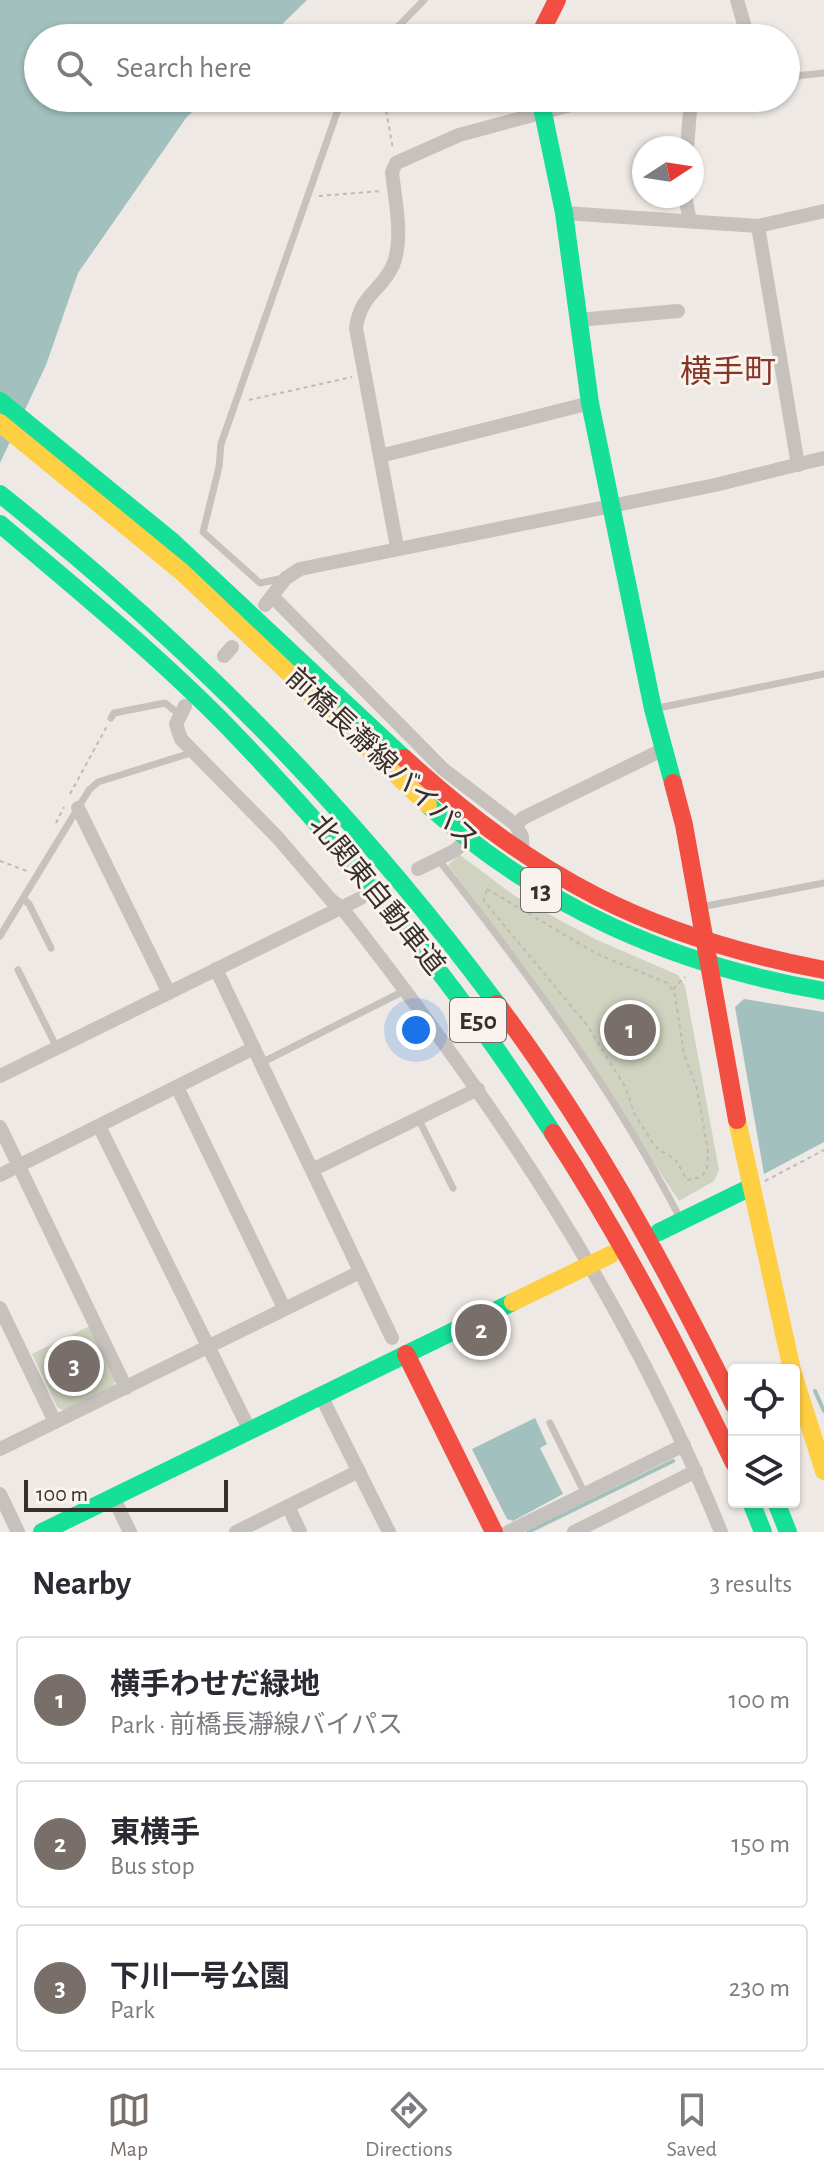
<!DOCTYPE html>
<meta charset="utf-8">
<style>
:root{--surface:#fff;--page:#f2f2f3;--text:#2b2b33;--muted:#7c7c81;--line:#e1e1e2;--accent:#786f6b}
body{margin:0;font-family:"Alegreya Sans","Noto Sans JP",sans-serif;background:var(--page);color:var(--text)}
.controls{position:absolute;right:24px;bottom:24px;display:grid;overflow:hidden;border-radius:8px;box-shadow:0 2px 6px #0004}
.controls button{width:72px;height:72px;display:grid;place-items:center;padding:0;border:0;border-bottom:2px solid var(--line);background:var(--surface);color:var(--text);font:40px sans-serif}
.compass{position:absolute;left:632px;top:136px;width:72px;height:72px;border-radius:50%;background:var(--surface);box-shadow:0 2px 6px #0004;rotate:78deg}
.scale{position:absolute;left:24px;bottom:20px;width:204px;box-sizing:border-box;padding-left:8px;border:4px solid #382e2a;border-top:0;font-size:22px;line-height:28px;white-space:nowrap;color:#382e2a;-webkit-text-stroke:6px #faf2ec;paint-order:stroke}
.you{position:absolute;left:416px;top:1030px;width:28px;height:28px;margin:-20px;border:6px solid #fff;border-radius:50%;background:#1a73e8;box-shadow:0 0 0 12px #1a73e833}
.badge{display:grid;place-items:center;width:52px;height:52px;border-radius:50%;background:var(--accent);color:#fff;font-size:26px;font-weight:700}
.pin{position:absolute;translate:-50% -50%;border:4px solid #fff;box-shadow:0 2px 8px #0006}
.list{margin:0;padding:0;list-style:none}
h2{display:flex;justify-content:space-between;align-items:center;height:104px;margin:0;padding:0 32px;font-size:34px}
h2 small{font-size:26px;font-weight:400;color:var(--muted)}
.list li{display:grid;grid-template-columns:52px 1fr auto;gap:24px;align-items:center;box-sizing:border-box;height:128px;margin:0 16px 16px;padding:0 16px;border:2px solid var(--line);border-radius:8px}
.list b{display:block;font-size:30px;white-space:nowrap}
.list p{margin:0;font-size:26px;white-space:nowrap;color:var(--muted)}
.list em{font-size:26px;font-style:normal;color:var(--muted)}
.icon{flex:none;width:44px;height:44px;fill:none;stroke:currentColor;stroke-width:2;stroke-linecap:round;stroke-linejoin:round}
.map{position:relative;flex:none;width:824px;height:1532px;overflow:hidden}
.search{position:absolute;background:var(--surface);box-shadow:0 2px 6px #0004;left:24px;right:24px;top:24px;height:88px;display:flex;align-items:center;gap:20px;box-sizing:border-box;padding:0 28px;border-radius:44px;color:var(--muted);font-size:30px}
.sheet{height:536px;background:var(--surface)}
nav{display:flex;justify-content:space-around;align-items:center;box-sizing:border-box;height:112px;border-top:2px solid var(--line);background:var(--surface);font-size:22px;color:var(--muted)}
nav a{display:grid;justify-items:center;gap:4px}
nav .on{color:var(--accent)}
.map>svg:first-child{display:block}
.green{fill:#d0d3bf}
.water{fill:#a1c0be}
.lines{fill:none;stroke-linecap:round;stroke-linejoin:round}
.stream{stroke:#a1c0be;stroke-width:4}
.path{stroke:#c0b9b5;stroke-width:2;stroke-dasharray:4 4;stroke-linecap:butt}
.lane{stroke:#c7c1bd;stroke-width:7}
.street{stroke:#c7c1bd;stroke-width:14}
.fast{stroke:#16e098;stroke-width:18}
.slow{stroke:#ffcf43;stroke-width:18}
.jam{stroke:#f24e42;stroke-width:18}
.labels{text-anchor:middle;stroke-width:6;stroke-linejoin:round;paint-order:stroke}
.shield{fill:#faf2ec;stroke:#726964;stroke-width:2}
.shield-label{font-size:26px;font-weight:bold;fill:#382e2a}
.street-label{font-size:28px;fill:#382e2a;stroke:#faf2ec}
.quarter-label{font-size:32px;fill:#843727;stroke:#faf2ec}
</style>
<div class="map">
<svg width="824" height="1532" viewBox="0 0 824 1532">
<rect width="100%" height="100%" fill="#eee9e4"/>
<g class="green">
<path d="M460 855 515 896 595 939 678 975 685 986 719 1170 714 1181 679 1201 526 969 448 865Z"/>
<path d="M90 1326 116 1378 113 1387 64 1411 57 1407 32 1354Z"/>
</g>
<g class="water">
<path d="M0 0H307L268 38H38V98H206L186 118 78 273 46 365 0 463Z"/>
<path d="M744 999 824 1012V1142L764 1174 735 1007Z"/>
<path d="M535 1418 547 1444 540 1448 563 1494 513 1521 507 1519 472 1449Z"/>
</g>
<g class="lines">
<g class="stream">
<path d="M815 1391 824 1411"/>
<path d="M528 1532 673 1461"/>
</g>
<g class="path">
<path d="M388 98 384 99 393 149"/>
<path d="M319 196 381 191"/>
<path d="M249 400 352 377"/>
<path d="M70 794 107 726"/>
<path d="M56 823 64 807"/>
<path d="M0 861 27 871"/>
<path d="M487 889 597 954 667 983 675 995 684 1054 697 1089 708 1151 707 1169 701 1177 687 1180 675 1159 659 1150 652 1142 634 1113 626 1088 587 1025 484 901Z"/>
<path d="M673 989 685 977"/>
<path d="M765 1181 824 1150"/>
</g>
<g class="lane">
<path d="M387 38 424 0"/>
<path d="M786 77 824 73"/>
<path d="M284 578 260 583 203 532 219 467 221 444 342 98"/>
<path d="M658 708 824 674"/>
<path d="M111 718 114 713 165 703 179 714"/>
<path d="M438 859C527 972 614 1091 680 1218"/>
<path d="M23 899 29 904 51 948"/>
<path d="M701 907 824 883"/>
<path d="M0 936 89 790 98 782 194 752"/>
<path d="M18 970 57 1048"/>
<path d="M261 1063 404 991"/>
<path d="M418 1118 453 1188"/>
<path d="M550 1423 585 1494"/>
</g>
<g class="street">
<path d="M737 0 748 38"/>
<path d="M687 148 691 98"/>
<path d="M685 196 690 221"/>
<path d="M564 213 758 226 824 211"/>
<path d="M758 226 798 465"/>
<path d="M578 320 678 311"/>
<path d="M380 456 590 403"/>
<path d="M397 547 356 328C361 293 382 291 393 265 404 238 395 201 392 172L396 163 459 135 597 98"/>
<path d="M272 596 443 769 516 825 522 837 523 854"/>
<path d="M265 605 286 578 300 569 715 485 824 458"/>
<path d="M224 656 232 647"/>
<path d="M185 706 176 724 181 739 278 838 331 900 342 908C496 1105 627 1299 721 1532"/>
<path d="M78 808 169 993"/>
<path d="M516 825 523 818 662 750"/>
<path d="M418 869 454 851 468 840"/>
<path d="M216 969 392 1338"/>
<path d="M0 1076 361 898"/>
<path d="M177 1087 284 1308"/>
<path d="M99 1126 250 1431"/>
<path d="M0 1127 126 1388"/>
<path d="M312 1170 478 1089"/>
<path d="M0 1175 254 1048"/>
<path d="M0 1308 55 1422"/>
<path d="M321 1396 389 1532"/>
<path d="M0 1449 360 1272"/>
<path d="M0 1494 18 1532"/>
<path d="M114 1499 130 1532"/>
<path d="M288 1506 300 1532"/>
<path d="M236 1532 359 1471"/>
<path d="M508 1532 684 1445"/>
<path d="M574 1532 696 1471"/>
</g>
<g class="fast">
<path d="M540 98 564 213 590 403 653 709 673 783"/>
<path d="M0 401 173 542 404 758"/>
<path d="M0 494C192 647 350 807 497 1004"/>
<path d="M0 524C77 589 156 654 227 726 348 851 458 986 553 1133"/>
<path d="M428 805C542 908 674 965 824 991"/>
<path d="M659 1232 749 1188"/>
<path d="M751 1502 763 1532"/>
<path d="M776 1502 788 1532"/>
<path d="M42 1532 513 1302"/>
</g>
<g class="slow">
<path d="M0 423 182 572 428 805"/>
<path d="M737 1120 792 1370"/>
<path d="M513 1302 610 1255"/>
<path d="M794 1377 824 1471"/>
</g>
<g class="jam">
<path d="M538 38 557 0"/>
<path d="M404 758C537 879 646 936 824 970"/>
<path d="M673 783 684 825 737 1120"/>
<path d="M497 1004C591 1129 665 1266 734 1405"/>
<path d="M553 1133C622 1239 679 1349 734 1463"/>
<path d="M406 1354 494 1532"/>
</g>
</g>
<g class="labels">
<g class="shield">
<rect x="521" y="868" width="40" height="44" rx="6"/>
<rect x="450" y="998" width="56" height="44" rx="6"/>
</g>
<g class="shield-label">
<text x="541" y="899">13</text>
<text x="478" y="1029">E50</text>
</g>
<g class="street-label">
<text transform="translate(383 758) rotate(43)" y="10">前橋長瀞線バイパス</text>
<text transform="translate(378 894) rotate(51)" y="10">北関東自動車道</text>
</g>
<g class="quarter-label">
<text x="728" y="382">横手町</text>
</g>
</g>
</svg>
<div class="controls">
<button><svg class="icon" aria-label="locate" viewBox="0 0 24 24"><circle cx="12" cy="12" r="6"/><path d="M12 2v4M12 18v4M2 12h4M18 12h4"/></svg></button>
<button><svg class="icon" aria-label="layers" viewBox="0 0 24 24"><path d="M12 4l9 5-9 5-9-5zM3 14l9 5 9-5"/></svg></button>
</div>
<svg class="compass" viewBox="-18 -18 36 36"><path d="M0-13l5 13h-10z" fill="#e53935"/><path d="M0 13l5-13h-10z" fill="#7c7c81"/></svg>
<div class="scale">100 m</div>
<div class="you"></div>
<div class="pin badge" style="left:630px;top:1030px">1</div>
<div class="pin badge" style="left:481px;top:1330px">2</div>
<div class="pin badge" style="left:74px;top:1366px">3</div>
<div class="search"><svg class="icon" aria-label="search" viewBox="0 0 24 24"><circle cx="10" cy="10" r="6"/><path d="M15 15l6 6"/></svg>Search here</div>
</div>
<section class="sheet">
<h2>Nearby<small>3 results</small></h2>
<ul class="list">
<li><span class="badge">1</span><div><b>横手わせだ緑地</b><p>Park · 前橋長瀞線バイパス</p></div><em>100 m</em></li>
<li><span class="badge">2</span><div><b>東横手</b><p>Bus stop</p></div><em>150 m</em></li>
<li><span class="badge">3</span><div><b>下川一号公園</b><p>Park</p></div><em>230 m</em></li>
</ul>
</section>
<nav>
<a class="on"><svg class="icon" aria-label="map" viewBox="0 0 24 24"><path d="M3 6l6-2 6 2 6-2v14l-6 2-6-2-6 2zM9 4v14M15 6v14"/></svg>Map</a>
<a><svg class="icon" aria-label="directions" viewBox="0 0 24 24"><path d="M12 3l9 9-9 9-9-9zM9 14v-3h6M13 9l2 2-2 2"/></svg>Directions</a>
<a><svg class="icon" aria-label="saved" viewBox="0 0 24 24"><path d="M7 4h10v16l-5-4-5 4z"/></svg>Saved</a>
</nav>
